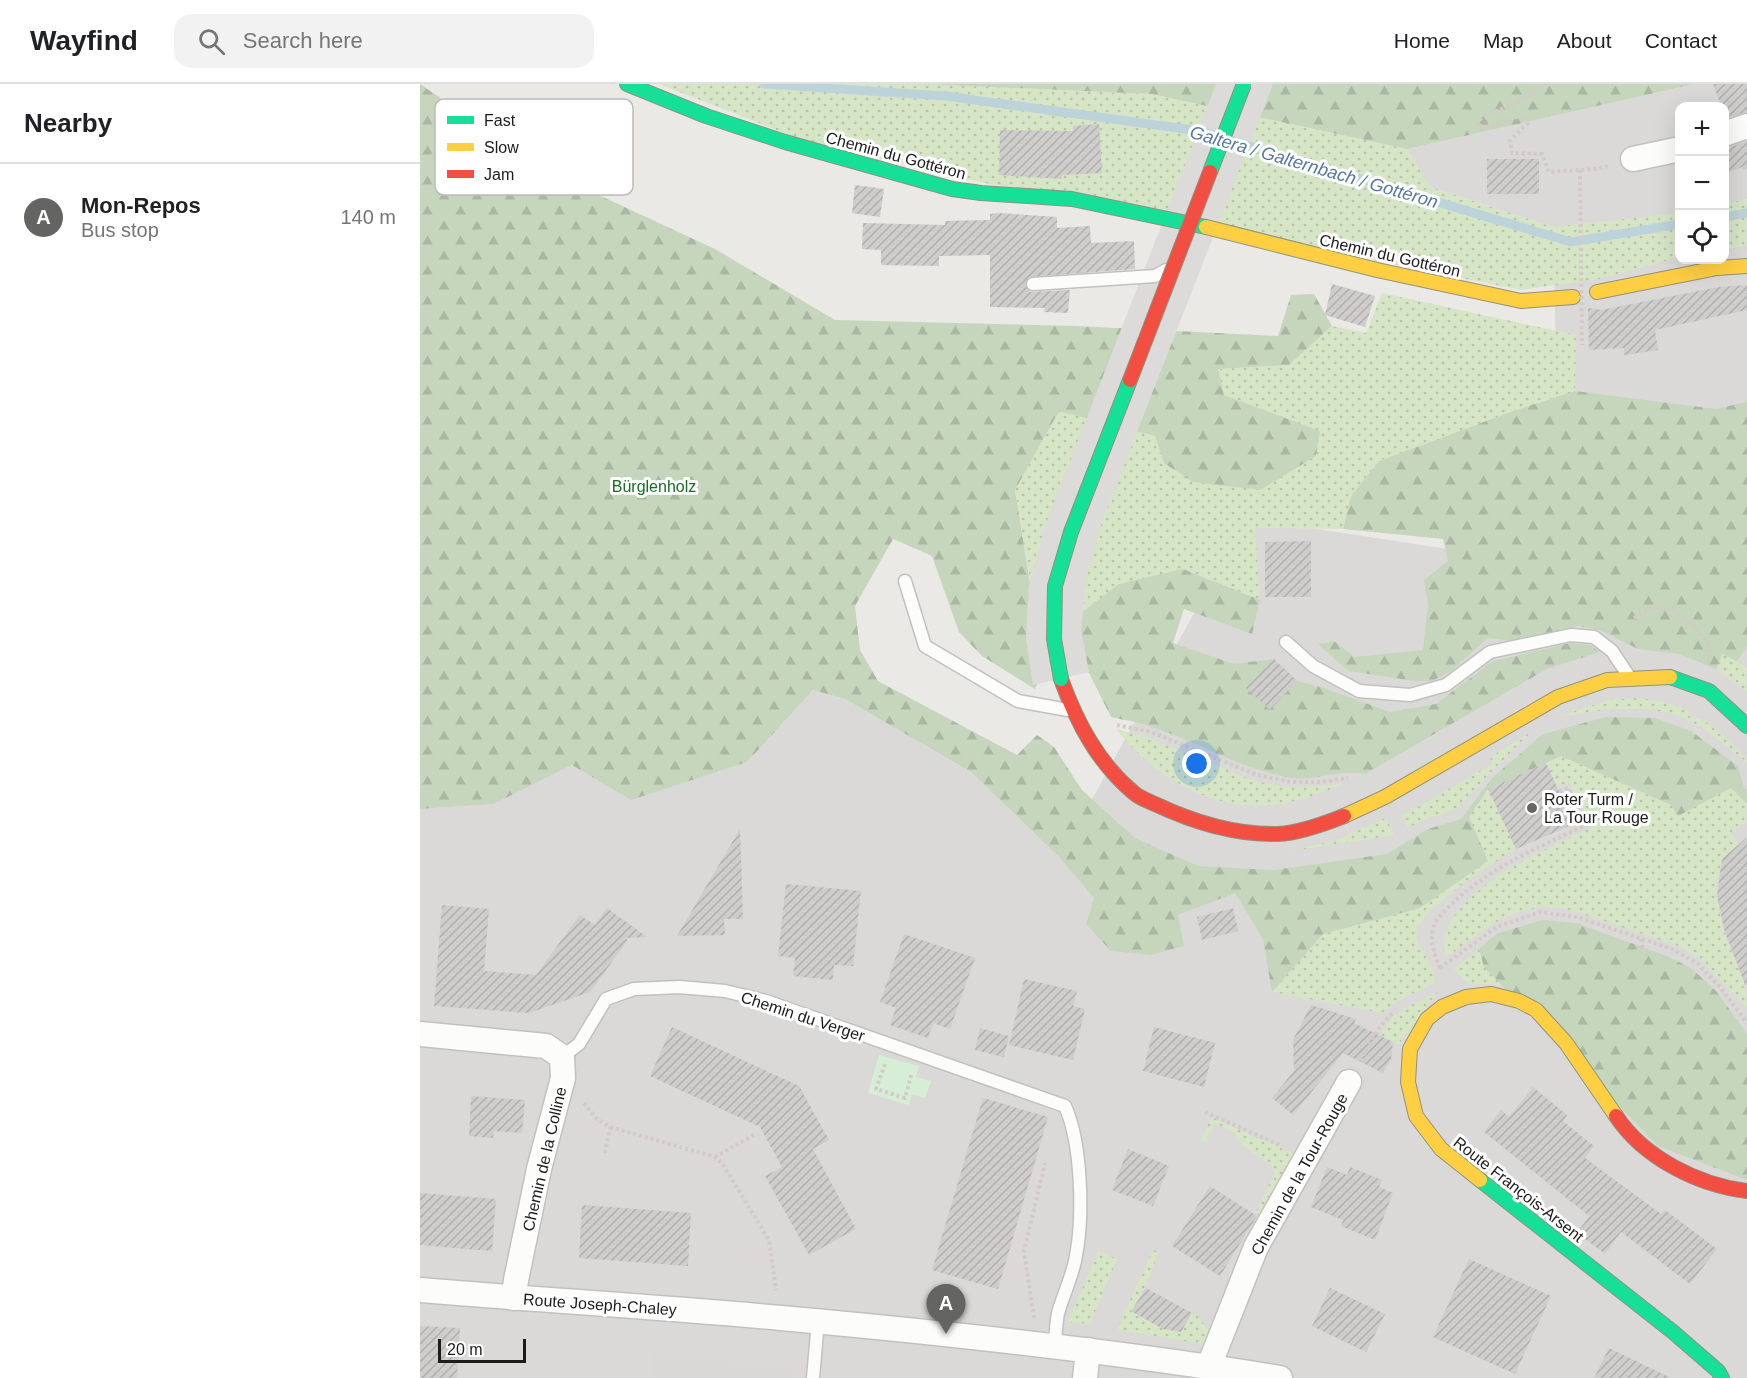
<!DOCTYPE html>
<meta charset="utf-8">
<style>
:root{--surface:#fff;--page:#f2f2f2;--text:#202124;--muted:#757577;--line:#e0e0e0;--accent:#646462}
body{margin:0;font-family:Arial,sans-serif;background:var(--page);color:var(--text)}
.controls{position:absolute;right:18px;top:18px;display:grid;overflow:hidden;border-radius:12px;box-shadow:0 6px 24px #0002}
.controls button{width:54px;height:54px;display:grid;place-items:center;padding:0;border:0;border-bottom:2px solid var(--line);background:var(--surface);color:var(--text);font:30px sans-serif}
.scale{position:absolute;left:18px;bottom:15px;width:88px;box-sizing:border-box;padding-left:6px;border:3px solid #1c1c1c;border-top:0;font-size:16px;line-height:21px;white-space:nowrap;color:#1c1c1c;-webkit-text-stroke:4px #fff;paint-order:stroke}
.you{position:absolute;left:777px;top:680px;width:21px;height:21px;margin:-15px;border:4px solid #fff;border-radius:50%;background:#1a73e8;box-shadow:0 0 0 9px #1a73e833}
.badge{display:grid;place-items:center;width:39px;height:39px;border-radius:50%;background:var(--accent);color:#fff;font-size:20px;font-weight:700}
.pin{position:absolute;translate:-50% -50px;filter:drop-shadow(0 2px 3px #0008)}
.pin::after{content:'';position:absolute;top:32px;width:21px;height:18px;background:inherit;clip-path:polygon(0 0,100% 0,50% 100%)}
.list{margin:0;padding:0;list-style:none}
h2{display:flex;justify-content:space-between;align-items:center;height:78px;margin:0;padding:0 24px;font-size:26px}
h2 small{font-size:20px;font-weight:400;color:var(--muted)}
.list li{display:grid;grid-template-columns:39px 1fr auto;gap:18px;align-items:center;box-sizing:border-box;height:108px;padding:0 24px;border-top:2px solid var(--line)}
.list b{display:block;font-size:22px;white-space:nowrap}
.list p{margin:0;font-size:20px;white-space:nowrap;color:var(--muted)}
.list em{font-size:20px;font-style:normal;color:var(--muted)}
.icon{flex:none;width:33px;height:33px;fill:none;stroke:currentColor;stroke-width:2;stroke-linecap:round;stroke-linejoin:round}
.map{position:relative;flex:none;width:1327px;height:1294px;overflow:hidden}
header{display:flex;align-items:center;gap:36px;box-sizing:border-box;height:84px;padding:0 30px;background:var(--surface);border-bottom:2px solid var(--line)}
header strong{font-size:28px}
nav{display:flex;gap:33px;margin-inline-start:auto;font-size:21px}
.search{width:420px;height:54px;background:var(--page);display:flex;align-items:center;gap:15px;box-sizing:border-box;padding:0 21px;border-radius:18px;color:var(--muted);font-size:22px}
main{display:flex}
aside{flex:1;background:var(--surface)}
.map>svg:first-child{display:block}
.residential{fill:#dad9d7;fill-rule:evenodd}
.religious{fill:#d9d8d6}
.grass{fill:url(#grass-dots)}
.forest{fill:url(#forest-firs)}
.park{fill:#d6eed6}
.pier{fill:#dcdbd9}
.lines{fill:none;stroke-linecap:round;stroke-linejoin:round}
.stream{stroke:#bdd3da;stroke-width:9}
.building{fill:url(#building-hatch)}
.lane-casing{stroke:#c2c1bf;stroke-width:15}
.street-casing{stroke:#c2c1bf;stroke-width:27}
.fast-casing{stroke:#909280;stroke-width:16}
.slow-casing{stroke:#909280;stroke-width:16}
.jam-casing{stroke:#909280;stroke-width:16}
.path{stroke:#d4c9c7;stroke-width:4;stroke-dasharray:3 3;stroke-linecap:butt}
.lane{stroke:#fcfcfb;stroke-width:12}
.street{stroke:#fcfcfb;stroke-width:24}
.fast{stroke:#16e098;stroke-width:14}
.slow{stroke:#ffcf43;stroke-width:14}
.jam{stroke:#f24e42;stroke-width:14}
.fast-bridge-casing{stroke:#909280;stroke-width:16;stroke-linecap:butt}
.jam-bridge-casing{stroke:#909280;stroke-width:16;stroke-linecap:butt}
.path-bridge{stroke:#d4c9c7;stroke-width:4;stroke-dasharray:3 3;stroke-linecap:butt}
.fast-bridge{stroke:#16e098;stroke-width:14}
.jam-bridge{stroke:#f24e42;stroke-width:14}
.poi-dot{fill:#646462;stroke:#fff;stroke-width:2}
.labels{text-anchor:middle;stroke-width:6;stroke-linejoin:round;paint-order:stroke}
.street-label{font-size:16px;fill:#1c1c1c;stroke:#fff}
.park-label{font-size:16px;fill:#186d22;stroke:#fff}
.poi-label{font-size:16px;fill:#1c1c1c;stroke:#fff;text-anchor:start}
.water-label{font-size:18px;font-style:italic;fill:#5578a0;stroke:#fff}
.key{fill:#fff;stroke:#bbb;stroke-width:1.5}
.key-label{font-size:16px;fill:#1c1c1c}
</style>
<header>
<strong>Wayfind</strong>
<div class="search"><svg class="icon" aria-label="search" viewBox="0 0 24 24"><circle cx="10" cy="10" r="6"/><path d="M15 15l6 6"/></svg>Search here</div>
<nav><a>Home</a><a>Map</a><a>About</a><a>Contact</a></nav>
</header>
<main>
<aside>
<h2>Nearby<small></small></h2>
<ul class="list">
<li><span class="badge">A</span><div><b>Mon-Repos</b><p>Bus stop</p></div><em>140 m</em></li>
</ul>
</aside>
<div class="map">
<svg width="1327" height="1294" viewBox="0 0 1327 1294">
<defs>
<pattern id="grass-dots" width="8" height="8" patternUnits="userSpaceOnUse" patternTransform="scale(1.5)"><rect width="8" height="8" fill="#d7e5c7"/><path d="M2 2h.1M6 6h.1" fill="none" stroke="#b8c4aa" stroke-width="1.8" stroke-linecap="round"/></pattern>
<pattern id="forest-firs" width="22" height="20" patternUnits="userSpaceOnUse" patternTransform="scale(1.5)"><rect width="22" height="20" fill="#c6d6bd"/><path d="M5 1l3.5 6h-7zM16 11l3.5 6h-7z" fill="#aab7a2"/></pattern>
<pattern id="building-hatch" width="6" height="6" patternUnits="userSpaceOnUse" patternTransform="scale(1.5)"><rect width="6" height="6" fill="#cfcdcb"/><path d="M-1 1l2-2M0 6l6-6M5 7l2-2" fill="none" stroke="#b1afae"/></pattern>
</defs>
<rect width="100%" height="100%" fill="#ebe9e5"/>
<g class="residential">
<path d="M1275 0H1327V350L1137 313 1133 143 1010 103 987 65ZM1260 22H1304V176H1260Z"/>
<path d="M826 434 1327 511V1294H0V725L74 720 152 681 211 715 327 678 393 606 425 615 551 688 640 774Z"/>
</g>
<path class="religious" d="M234 1269 379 1284 378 1294H231Z"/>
<g class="grass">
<path d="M239 0H502L731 10 987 65 1010 103 1133 143 1259 129V173L1180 195 1101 206 545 95 377 54Z"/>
<path d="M1327 115V162L1305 165V120Z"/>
<path d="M962 209 1156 251 1155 307 1093 327 959 377 931 412 923 445 835 444 840 516 763 485 643 543 619 551 595 406 639 326 735 352 744 379 900 348 804 311 797 285 869 281 912 242 946 249Z"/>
<path d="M1302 570 1317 577 1327 584V608L1296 585Z"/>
<path d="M1218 614 1246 618 1269 627 1272 633C1294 638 1312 659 1327 676V681L1323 675C1308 664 1292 648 1274 639 1232 616 1182 626 1137 633L1189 616Z"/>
<path d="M696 645 729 654 834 697 869 703 903 702 925 699C902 709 876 719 851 721 790 727 732 691 696 645Z"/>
<path d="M1111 648 1070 689 1037 725 1001 737 988 744 982 732 1072 680 1070 673Z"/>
<path d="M1141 672 1251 721 1311 704 1327 720V737L1311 749 1319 761C1314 765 1304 771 1302 777 1291 804 1302 850 1315 874 1320 883 1327 889 1327 899L1323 903 1327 907V924L1279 874 1256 861 1189 839 1193 831 1188 838C1172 834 1154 826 1138 824 1094 819 1063 846 1030 871H1025C1025 864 1024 858 1025 852 1041 800 1126 765 1172 743L1149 698 1092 726 1096 765C1075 777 1001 825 997 847 995 859 1006 871 1011 881 1013 886 1014 893 1015 899L976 918 962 929 852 908 903 850 1000 824 1068 777 1049 733 1068 705Z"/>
<path d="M966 734 974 751 858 769 915 757Z"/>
<path d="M1059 865 1064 883 1083 901 1048 900 1034 885Z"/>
<path d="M1018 908 978 961 961 952 970 935 985 924Z"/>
<path d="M791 1033 874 1070 841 1130 836 1128 855 1088 851 1081 822 1061 814 1048 794 1039 786 1058 781 1057Z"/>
<path d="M733 1166 739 1168 725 1203 712 1228 743 1245 761 1248 772 1229 778 1232 788 1247 783 1260 699 1246 698 1243Z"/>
<path d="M678 1167 697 1175 670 1240 648 1238Z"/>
</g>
<g class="forest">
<path d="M0 0 127 87 295 165 415 236 656 242 858 252 871 211 894 210 912 242 869 281 798 285 804 311 900 347 896 372 840 406 773 398 744 379 735 352 639 327 595 406 624 586 615 605 562 572 539 548 512 472 473 455 435 522 440 566 458 597 597 671 617 651 634 663 662 706 715 754 778 782 854 786 967 770 1008 745 1041 735 1072 694 1123 650 1186 633 1235 634 1271 647 1318 682 1323 701 1327 706V720L1311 704 1258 732 1251 721 1141 672 1068 705 1049 733 1068 777 1000 824 903 850 852 908 843 855 815 809 758 831 764 862 731 871 691 867 666 840 674 814 640 774 551 688 425 615 393 606 327 678 211 716 152 681 74 720 0 725Z"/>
<path d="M502 0H1275L987 65 731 10Z"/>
<path d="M1155 307 1296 325 1327 318V563L1317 577 1302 570 1296 585 1259 570 1218 565 1180 546 1158 542 1092 557 1068 554 1031 587 1012 597H995L928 587 898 560 914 557 934 573 1003 566 1008 521 1004 496 1028 477 1023 455 923 445 931 412 959 377 1093 327Z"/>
<path d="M763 485 840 516 832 550 764 525 753 559 814 580 854 575 877 597 901 603 970 628 1016 620 1073 577 1151 559 1170 561 1180 568 1127 585 945 690C921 685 896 697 871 694 822 686 779 658 732 643 719 638 705 636 691 633L669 589 652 584 643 543 699 500Z"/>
<path d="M1122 836 1156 839 1247 872 1271 884 1296 907 1327 949V1096L1238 1062 1064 883 1059 865 1076 850Z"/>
</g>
<path class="park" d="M459 971 499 982 496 993 511 997 505 1014 492 1010 489 1021 448 1009Z"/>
<path class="pier" d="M796 0H853L683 435 667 489 661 546 669 588 613 601 606 555 609 502 625 442Z"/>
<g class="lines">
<g class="stream">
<path d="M344 0 526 12 780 47 1151 158 1260 140"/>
<path d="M1304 133 1327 129"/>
</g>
</g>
<g class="building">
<path d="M1293 0H1327V28L1305 34V22H1301Z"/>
<path d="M679 40 682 89 642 91V95L579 91 580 46 653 47V42Z"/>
<path d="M1327 57V85L1323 86 1322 83 1305 90V65Z"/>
<rect x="1067" y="75" width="52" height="35"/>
<path d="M435 101 464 105 460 133 432 129Z"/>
<path d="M578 129 637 133V144L670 142 671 159 714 157 715 185 609 193 605 201 610 208 650 206 648 229 624 228 625 224 570 223V171L519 172V182L461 181V166L442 165 443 139 525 141V137L570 136V130Z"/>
<path d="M912 200 955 212 945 243 905 231Z"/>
<path d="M1327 201V226L1235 246 1238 266 1204 271V264L1169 266 1168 224 1181 226 1299 203Z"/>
<path d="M891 457V513H845V458Z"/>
<path d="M854 575 877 597 850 626 826 604Z"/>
<path d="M1126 679 1154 740 1096 765 1068 705Z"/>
<path d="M320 745 323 835H304L305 851 257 852Z"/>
<path d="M1327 753V901H1325L1304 845 1297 811 1302 775Z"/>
<path d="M366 800 441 807 433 882 414 881 413 896 373 892 375 874 358 872Z"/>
<path d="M22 821 69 825 64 887 116 891 160 831 175 841 187 824 227 853 204 854 208 856 170 908 109 929 14 922Z"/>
<path d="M813 824 818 847 782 856 777 833Z"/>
<path d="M484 850 555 874 530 945 513 939 508 954 470 941 476 924 460 918Z"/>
<path d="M604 895 657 907 653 922 665 925 653 976 589 961Z"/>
<path d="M891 921 936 935 934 939 973 958 971 975 963 989 923 969 873 1031 852 1014 874 987 873 956Z"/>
<path d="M252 943 379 1002 409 1056 393 1065 436 1145 389 1171 345 1092 362 1083 340 1043 230 992Z"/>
<path d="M734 943 795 959 784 1003 723 987Z"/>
<path d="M560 944 589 952 584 973 555 966Z"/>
<path d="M1113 1003 1147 1031 1143 1037 1174 1062 1165 1074 1241 1130 1245 1126 1297 1165 1270 1200 1201 1148 1185 1170 1157 1149 1169 1132 1064 1048 1081 1026 1089 1033Z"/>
<path d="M51 1012 105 1016 102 1049 74 1047 73 1054 49 1052Z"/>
<path d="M563 1014 628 1033 578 1205 512 1186Z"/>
<path d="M708 1065 749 1082 733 1122 692 1106Z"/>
<path d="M907 1083 927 1091 930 1083 962 1096 959 1103 973 1109 955 1156 921 1142 923 1136 891 1123Z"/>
<path d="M790 1102 837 1132 800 1192 752 1162Z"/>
<path d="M0 1109 76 1115 72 1167 0 1161Z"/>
<path d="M162 1121 271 1129 268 1182 159 1174Z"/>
<path d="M1049 1175 1131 1212 1095 1290 1013 1253Z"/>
<path d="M726 1204 772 1229 761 1248 743 1245 711 1227Z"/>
<path d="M910 1204 965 1230 946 1268 892 1242Z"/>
<path d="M0 1242 40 1244 37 1294H0Z"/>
<path d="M1189 1264 1251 1294H1174Z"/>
</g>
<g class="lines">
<g class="lane-casing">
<g id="lane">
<path d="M613 200 735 192 746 186"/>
<path d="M485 497 505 562 598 617 648 626"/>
<path d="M866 558 893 582 939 607 990 611 1026 601 1070 568 1151 551 1174 553 1192 567 1208 591"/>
<path d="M142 973 159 960 186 915 214 905 259 903 305 907 346 917 645 1022C662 1060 664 1135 655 1177 651 1195 643 1212 638 1229 636 1240 636 1251 634 1262"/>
<path d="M393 1294 398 1237"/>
</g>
</g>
<g class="street-casing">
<g id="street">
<path d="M1304 50 1327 42"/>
<path d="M1213 75 1260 65"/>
<path d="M0 950 126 962 142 973 143 994 119 1085 96 1196 94 1214"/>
<path d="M0 1206C120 1216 241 1223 361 1234 528 1249 695 1267 860 1294"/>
<path d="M789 1282 836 1163 929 998"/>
<path d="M665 1294 668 1266"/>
</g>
</g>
<g class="fast-casing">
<g id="fast">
<path d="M207 0 286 32 365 58 532 105 561 109 652 115 786 143"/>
<path d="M1250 593 1289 607 1327 642"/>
<path d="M1060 1096 1253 1248 1298 1287 1302 1294"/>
</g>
</g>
<g class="slow-casing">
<g id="slow">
<path d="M786 143 957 186 1101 217 1153 213"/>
<path d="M1177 208 1297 184 1327 182"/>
<path d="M924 732 965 713 1138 613 1187 596 1250 593"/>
<path d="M1060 1096 1021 1065 996 1032 988 998 990 965 1007 935 1022 923 1046 913 1071 910 1099 917 1116 926 1146 959 1196 1032"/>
</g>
</g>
<g class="jam-casing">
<g id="jam">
<path d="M641 595C657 639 678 679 714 709 720 714 728 717 735 720 773 738 815 751 858 750 880 749 904 740 924 732"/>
<path d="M1196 1032C1224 1074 1278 1101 1327 1107"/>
</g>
</g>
<g class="path">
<path d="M1124 0 1095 20 1063 32 1058 39 1062 45C1077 43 1092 30 1107 33L1108 39 1090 56 1092 69 1122 70 1129 88 1175 85 1189 82"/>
<path d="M1160 86V98"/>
<path d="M1214 534 1233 523 1252 526 1275 543 1288 560 1289 574"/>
<path d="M697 641 731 648 837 691 871 698H902L928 694"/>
<path d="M1221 855 1223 867"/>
<path d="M1020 884 1077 843 1120 828 1157 833 1252 865 1277 879 1300 903 1327 939"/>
<path d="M1020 884C1015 871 1010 859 1013 844 1016 834 1028 823 1036 816 1075 781 1119 763 1166 741L1148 704 1139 708"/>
<path d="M941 977C950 960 958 941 973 929"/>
<path d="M465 980 456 1005 485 1014 492 988"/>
<path d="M164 1019 177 1035 190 1043 295 1073 302 1079 349 1156 356 1206"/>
<path d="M785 1028 862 1062"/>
<path d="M185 1069 190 1043"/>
<path d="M295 1073 334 1051"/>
<path d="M614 1234 604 1167 625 1079"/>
</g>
<use href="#lane" class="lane"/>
<use href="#street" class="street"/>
<use href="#fast" class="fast"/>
<use href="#slow" class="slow"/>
<use href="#jam" class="jam"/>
<g class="fast-bridge-casing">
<g id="fast-bridge">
<path d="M790 88 824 0"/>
<path d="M641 595 634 555 635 502 651 448 710 296"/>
</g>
</g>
<g class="jam-bridge-casing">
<path id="jam-bridge" d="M710 296 790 88"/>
</g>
<path class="path-bridge" d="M1160 98 1162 261"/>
<use href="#fast-bridge" class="fast-bridge"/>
<use href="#jam-bridge" class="jam-bridge"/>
</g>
<circle class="poi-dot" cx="1112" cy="724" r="6"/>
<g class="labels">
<g class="street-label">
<text transform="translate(476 71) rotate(15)" y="6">Chemin du Gottéron</text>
<text transform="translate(970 171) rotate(13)" y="6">Chemin du Gottéron</text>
<text transform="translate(383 932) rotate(18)" y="6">Chemin du Verger</text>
<text transform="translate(124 1075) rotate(-77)" y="6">Chemin de la Colline</text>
<text transform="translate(879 1090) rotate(-61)" y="6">Chemin de la Tour-Rouge</text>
<text transform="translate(1099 1105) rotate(38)" y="6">Route François-Arsent</text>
<text transform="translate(180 1220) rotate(4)" y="6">Route Joseph-Chaley</text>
</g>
<g class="park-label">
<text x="234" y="408">Bürglenholz</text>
</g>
<g class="poi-label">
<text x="1124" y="721">Roter Turm /<tspan x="1124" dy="18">La Tour Rouge</tspan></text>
</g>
<g class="water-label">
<text transform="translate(894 83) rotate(16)" y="6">Galtera / Galternbach / Gottéron</text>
</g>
</g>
<rect x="15" y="15" width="198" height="96" rx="9" class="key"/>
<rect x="27" y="32" width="27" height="8" fill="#16e098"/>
<rect x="27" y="59" width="27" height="8" fill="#ffcf43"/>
<rect x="27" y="86" width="27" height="8" fill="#f24e42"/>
<g class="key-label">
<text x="64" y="42">Fast</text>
<text x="64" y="69">Slow</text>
<text x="64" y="96">Jam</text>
</g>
</svg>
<div class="controls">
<button>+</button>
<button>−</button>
<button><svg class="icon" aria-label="locate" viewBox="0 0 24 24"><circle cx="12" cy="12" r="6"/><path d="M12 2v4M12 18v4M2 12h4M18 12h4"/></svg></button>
</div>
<div class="scale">20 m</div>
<div class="you"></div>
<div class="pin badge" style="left:526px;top:1250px">A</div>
</div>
</main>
